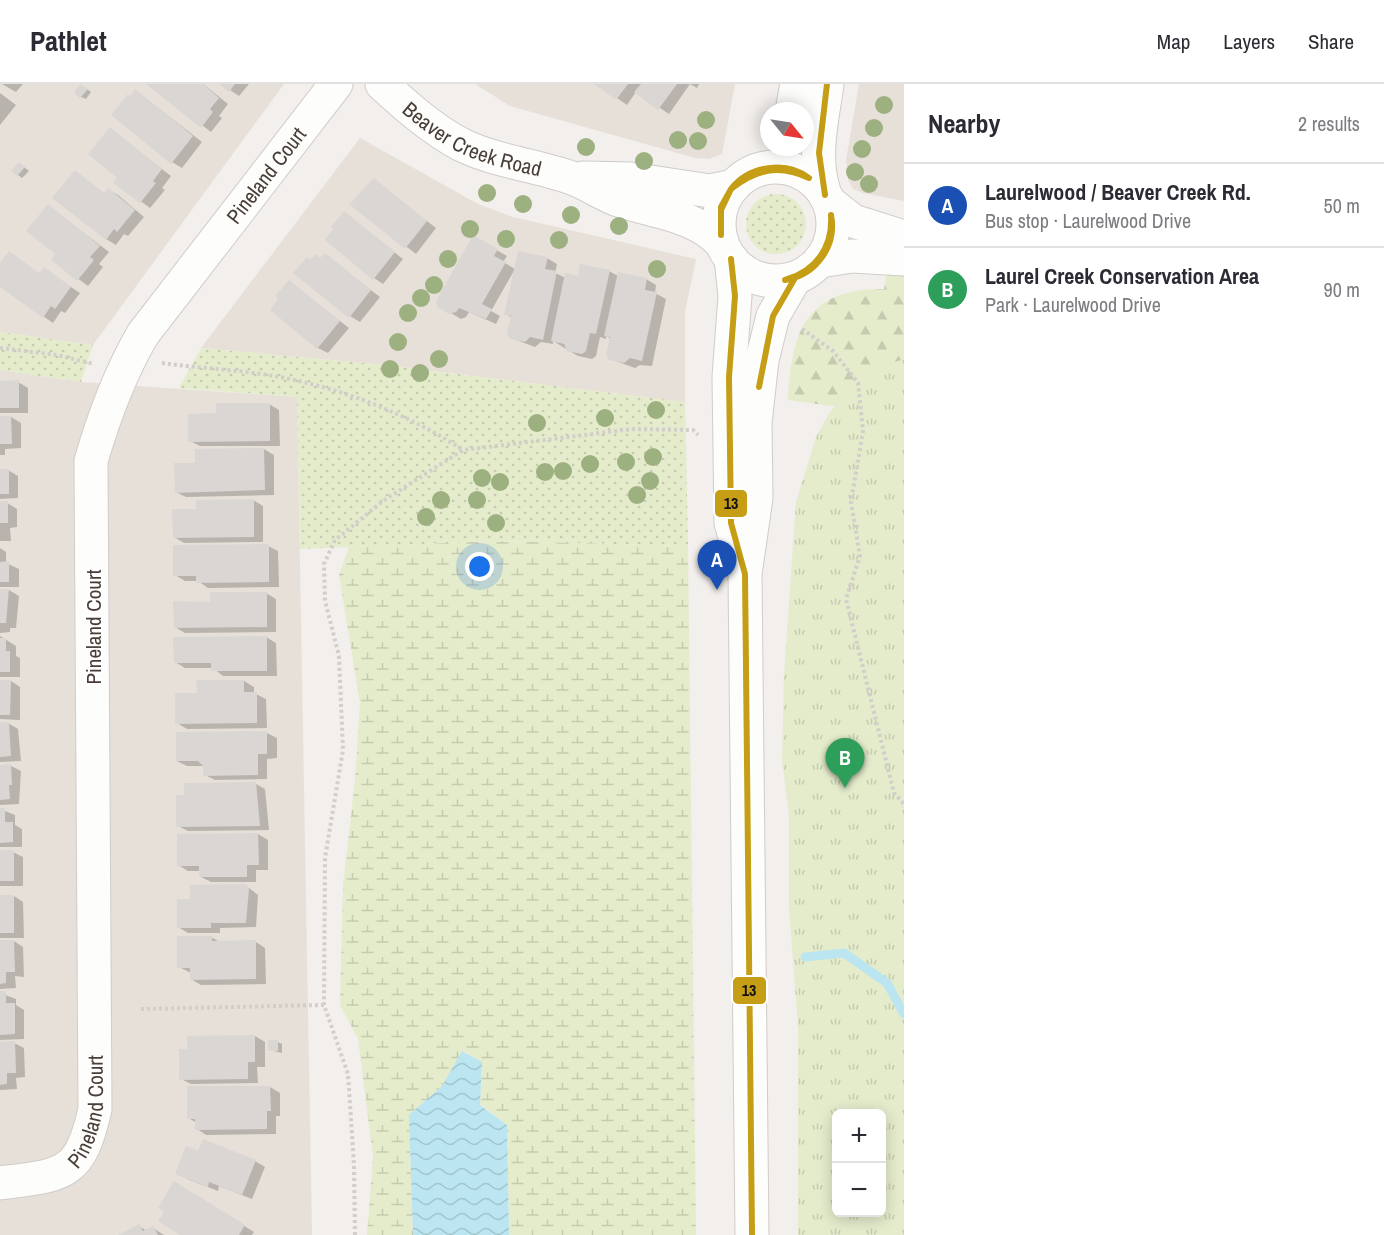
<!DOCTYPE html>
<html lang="en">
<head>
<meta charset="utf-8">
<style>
  body { margin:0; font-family:"Archivo Narrow",sans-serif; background:#f7f7f7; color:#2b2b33 }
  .controls { position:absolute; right:18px; bottom:18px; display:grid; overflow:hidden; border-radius:9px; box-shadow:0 3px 15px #0003 }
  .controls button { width:54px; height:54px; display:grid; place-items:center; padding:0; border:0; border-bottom:2px solid #e1e1e2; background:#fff; color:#2b2b33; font:30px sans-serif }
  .compass { position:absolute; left:760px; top:18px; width:54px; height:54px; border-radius:50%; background:#fff; box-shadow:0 3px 15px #0003; rotate:120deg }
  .you { position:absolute; left:480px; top:483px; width:21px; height:21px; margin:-15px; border:4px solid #fff; border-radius:50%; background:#1a73e8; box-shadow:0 0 0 9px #1a73e833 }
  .badge { display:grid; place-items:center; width:39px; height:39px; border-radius:50%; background:#1a73e8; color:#fff; font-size:20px; font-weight:700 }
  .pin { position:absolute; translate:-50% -50px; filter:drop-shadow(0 2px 3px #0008) }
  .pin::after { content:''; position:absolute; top:32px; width:21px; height:18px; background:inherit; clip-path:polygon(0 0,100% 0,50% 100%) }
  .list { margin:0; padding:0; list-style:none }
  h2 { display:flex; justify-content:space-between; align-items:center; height:78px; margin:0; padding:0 24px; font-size:26px }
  h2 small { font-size:20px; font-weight:400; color:#7c7c81 }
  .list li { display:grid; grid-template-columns:39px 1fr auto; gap:18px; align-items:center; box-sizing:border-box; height:84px; padding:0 24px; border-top:2px solid #e1e1e2 }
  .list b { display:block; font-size:22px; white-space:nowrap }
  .list p { margin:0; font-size:20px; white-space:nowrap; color:#7c7c81 }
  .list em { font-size:20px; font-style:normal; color:#7c7c81 }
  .map { position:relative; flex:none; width:904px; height:1151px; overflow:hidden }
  header { display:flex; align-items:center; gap:36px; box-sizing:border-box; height:84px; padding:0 30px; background:#fff; border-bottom:2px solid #e1e1e2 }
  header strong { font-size:28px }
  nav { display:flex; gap:33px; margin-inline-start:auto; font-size:21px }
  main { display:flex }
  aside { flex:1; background:#fff }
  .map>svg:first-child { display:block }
  .residential { fill:#e6e0d9 }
  .grass { fill:url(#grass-dots) }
  .forest { fill:url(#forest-firs) }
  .wetland { fill:url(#wetland-marsh) }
  .park { fill:url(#park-tufts); fill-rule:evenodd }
  .water { fill:url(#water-waves) }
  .shadow { fill:#0003 }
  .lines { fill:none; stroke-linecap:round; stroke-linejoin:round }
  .stream { stroke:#bbe5f0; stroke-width:9 }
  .building { fill:#dad6d3 }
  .minor-casing { stroke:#d0ccc9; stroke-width:35 }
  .tertiary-casing { stroke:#d0ccc9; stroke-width:35 }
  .path { stroke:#d2ceca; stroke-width:4; stroke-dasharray:3 3; stroke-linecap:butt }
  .minor { stroke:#fdfdfc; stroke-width:33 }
  .tertiary { stroke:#fdfdfc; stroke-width:33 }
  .bus-1-casing { stroke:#fff; stroke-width:10 }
  .bus-1 { stroke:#c69e15; stroke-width:6 }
  .tree { fill:#9db080 }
  .labels { text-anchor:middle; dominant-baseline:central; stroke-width:5; stroke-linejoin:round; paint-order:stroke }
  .street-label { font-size:21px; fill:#483e37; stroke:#fff }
  .line-badge { stroke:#fff; stroke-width:2 }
  .pale-badge-label { font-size:16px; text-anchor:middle; font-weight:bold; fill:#111 }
</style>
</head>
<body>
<header>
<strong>Pathlet</strong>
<nav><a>Map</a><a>Layers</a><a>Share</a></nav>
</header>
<main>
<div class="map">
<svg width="904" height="1151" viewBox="0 0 904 1151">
  <defs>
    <pattern id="grass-dots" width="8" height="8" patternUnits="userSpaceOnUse" patternTransform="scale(1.5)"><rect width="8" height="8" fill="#e5eccc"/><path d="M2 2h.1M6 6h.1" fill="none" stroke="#c6cbb0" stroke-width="1.8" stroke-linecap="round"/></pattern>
    <pattern id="forest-firs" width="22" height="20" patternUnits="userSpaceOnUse" patternTransform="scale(1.5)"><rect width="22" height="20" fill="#e5eccc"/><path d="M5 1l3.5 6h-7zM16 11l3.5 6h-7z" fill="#c6cbb0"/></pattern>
    <pattern id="wetland-marsh" width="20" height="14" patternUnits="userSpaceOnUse" patternTransform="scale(1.5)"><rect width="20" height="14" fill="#e5eccc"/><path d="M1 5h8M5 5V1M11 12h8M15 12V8" fill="none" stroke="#c6cbb0"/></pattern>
    <pattern id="park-tufts" width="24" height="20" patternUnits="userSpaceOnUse" patternTransform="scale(1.5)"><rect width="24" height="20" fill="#e5eccc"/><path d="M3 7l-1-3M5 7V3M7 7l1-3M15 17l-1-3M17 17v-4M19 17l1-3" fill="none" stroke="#c6cbb0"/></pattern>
    <pattern id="water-waves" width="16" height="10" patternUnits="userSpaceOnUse" patternTransform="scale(1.5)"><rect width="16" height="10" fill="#bbe5f0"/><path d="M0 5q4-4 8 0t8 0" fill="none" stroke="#a2c6ce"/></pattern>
  </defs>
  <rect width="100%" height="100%" fill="#f2efec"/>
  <!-- residential -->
  <path class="residential" d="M0,0H284L93,261L0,248Z
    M475,0H735L722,70L709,75L695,74L510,22Z
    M859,0H904V117L863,109L853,105L848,96L846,76Z
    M360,54L478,120L513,133L696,175L685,228V318L374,280L201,264Z
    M0,286L81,298L297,313L312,1151H0Z"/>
  <!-- grass -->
  <path class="grass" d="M746 140a30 30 0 1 1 60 0a30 30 0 1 1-60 0Z
    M0,248L93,261L81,298L0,286Z
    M201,264L374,280L685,318L688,462L495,457L300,465L297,313L179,304Z"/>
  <!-- forest -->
  <path class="forest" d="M887,187L904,188V320L831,322L788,316C792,245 806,205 884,205Z"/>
  <!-- wetland -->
  <path class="wetland" d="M495,457L688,462L696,1151H509L507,1041L480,1020L482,978L463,967L442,1002L409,1031L413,1151H367L373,1073L358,955L340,921L343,802L355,696L360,619L339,491L349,463Z"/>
  <!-- park -->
  <path class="park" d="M904,275V1151H798V943L789,824V731L782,677L784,591L796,418L816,353L830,328L866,288ZM836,1030H882V1128H836Z"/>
  <!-- water -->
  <path class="water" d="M462,967L482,978L480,1021L507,1041L509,1151H413L409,1031L442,1002Z"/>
  <!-- shadow -->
  <path class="shadow" d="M2,0H23L16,8Z
    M149,0H203L228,20L219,32L222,34L211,48Z
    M221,0H249L239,12Z
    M597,0H699L697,4L690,0L669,30L636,8L627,21Z
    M81,1L91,8L86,15L81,13Z
    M136,7L202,58L182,84L172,78L131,13Z
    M0,9L16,21L0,41Z
    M110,45L171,92L162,104L165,106L150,124L115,98L119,94Z
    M19,79L29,87L22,94L13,87Z
    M75,88L105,110L108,106L118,111L144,133L128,152L124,150L116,161L106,155Z
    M374,96L436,144L416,170L351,120Z
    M48,122L109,168L99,180L103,183L88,202L53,176L57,170Z
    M344,129L403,175L383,200L374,194L336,145Z
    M473,153L507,172L503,178L515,185L491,227L500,232L496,240L469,228L466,233L461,235L439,222Z
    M325,171L380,213L360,238L350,232L311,177L321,175Z
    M547,174L557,180L555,189L566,194L609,187L618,192L646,195L656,201L655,209L666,215L652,282L640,281L635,284L610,275L611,255L606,252V255L600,253L596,272L592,275L578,272L553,257V260L541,258L535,263L511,254L512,234L506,230Z
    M0,181L40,190L44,185L80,209L65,229L61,227L53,239L0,202Z
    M289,198L349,244L328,269L318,264Z
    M0,298H18L28,304V329H0Z
    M269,320L279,326L280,362H200L190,357L218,331Z
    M11,333L21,339V364L5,365V371H0V334Z
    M264,365L274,371V411L186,413L176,408L196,380Z
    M8,386L18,392V414L0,415V387Z
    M253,416L263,422V458L184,459L174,453L198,426Z
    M0,419H7L17,425V443L10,444L11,457H0Z
    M268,462L278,467L279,503L208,504L198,497H185L175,491Z
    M0,464L6,468V479L19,485V503H0Z
    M0,506H9L19,512L16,544H10V548L0,549Z
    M266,509L276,515V548L185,549L175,543L212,519Z
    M0,552L16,562V572L20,574V593H0Z
    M266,553L276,559L277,592H223L213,584H185L175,578Z
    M0,597H11L20,603V636L0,635Z
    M244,597L254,603V609L266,615L267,644L187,645L177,639L198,610Z
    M0,639H8L18,645L21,677L0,678Z
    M267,649L277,654V674L267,675V695L215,696L205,691L204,682H187L177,677Z
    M0,682H11L21,687L19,720L0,721Z
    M256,700L265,705L269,746L188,747L178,742Z
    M0,725L15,731V741L22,745V763H0Z
    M258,750L268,756V786H256V798H211L201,793V787H188L178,781Z
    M0,768H13L23,773V802H0Z
    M245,801L258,811L256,843L220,844V849H188L178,843L192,816Z
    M0,812H14L23,818L24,854H0Z
    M211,853L220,858H256L265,864L266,900L201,901L191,895V889L179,883Z
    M14,857L23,863L24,893L15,892L16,904L0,905V858Z
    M0,909L16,915V921L24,926V955L0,956Z
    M255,952L265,958V983H257L258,999L191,1000L181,995L189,967V953Z
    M278,958L282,960V969L269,966Z
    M0,959H14L24,964L25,993L16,994L17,1005L0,1006Z
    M270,1003L280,1009V1032H276V1050L206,1051L197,1045V1039L188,1034Z
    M199,1069L255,1077L265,1083L252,1115L219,1102L218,1107L187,1095Z
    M175,1099L254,1148L252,1151H183L166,1127Z
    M139,1142L147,1147L153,1144L164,1151H121Z"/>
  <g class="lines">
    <!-- stream -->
    <path class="stream" d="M805,873L844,869L887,899L904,930"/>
  </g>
  <!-- building -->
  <path class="building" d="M80,0L88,5L80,14L74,9Z
    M146,0H203L219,14L210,25L213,28L201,44Z
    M219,0H235L229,8Z
    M594,0H628L616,16Z
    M641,0H677L658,26L634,8Z
    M135,5L193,52L171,80L111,31L128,10L130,12Z
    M110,43L162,85L153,97L156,99L140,119L113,99L117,94L88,70Z
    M19,78L25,83L17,92L11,87Z
    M75,86L104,109L108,104L135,126L117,148L114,145L106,156L52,114Z
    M374,94L427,137L405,165L349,120Z
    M48,120L100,162L90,173L94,176L77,197L51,176L55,170L26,147Z
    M344,127L395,168L373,196L325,156L333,145L331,143Z
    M473,151L498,165L494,172L506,178L482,220L492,225L486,235L459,224L456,228L449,230L437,223L436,217Z
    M9,167L39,189L44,183L71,203L55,225L51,222L43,234L0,203V179Z
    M518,167L548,173L545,185L557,187L543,256L530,253L525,258L510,255L507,250L511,232L504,231Z
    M325,169L371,206L349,234L293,189L307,173L310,176L315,170L320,174Z
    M580,180L610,186L596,250L590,249L586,267L582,270L567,267L564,260L551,257L565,189L578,192Z
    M618,188L647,194L645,206L657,208L642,277L630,274L624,279L609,276L606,271L610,253L604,252Z
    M289,196L340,237L317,265L270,226L278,215L275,212Z
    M19,296V324H0V297Z
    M216,319H270V357L188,358V330L216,329Z
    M0,332H11L12,360H0Z
    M264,364L265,406L175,409L174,379H195V365Z
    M0,385H9V410H0Z
    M254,415V453L173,454L172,425H196V416Z
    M0,417H8V439H0Z
    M269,460V498L196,499V492H173V461Z
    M9,477V498H0V478Z
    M0,505H9L6,539H0Z
    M210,508H267V543L174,544L173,517L210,518Z
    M267,552V587H211V579H174L173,553Z
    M0,554H6V567H10V588H0Z
    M0,596H11L10,631H0Z
    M196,596H244V608H257V639L175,640V609H197Z
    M0,638H9L11,672L0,673Z
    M267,647V670H258V691L203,692V682L198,677H176V648Z
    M11,680L12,701H9L10,715L0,716V681Z
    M256,698L260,742L176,743V711H184V699Z
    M0,724H5V738H13V758L0,759Z
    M258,749L259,781H247V793H199V782H177V750Z
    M0,766H14V797H0Z
    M246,800L249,805L246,839H211V844H177V815H190V801Z
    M0,811H14V849H0Z
    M177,852H212V857L256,856V895L190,896V884H177Z
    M0,856H14L15,888H6V899L0,900Z
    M0,907H6V919H15V950L0,951Z
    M255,951V978H248V995L179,996V965H187V952Z
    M268,956H278V967H268Z
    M15,957L16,989H7V1000L0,1001V958Z
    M187,1002H270L271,1027H267V1045L195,1046V1035H187Z
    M203,1055L256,1076L242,1111L209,1098L208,1103L175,1090L186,1062L198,1067Z
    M174,1097L245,1141L239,1151H180L158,1137L164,1128L158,1124Z
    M139,1140L143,1147L153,1142L158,1151H118Z"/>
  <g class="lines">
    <!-- minor casing -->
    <g class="minor-casing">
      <g id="minor">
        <path id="s1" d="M0,1099C63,1091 80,1093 95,1025L91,377C104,332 119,291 143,250L336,0"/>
      </g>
    </g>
    <!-- tertiary casing -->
    <g class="tertiary-casing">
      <g id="tertiary">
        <path id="s2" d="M382,0C406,22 433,46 462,61C497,78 536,81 572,94C588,100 602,110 618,116C653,128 697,131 722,160"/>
        <path d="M792,27L797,0"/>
        <circle cx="776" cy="140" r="57"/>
        <path d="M583,94L631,95L710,107L734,102"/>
        <path d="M825,111C812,73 822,38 827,0"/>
        <path d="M829,118L853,137L904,153"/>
        <path d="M731,175L735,212L729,293L731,439L741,474"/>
        <path d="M820,177L852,172L904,175"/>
        <path d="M752,1151L745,490L756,414L755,339L762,276L773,232L795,194"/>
      </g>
    </g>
    <!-- path -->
    <path class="path" d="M802,245L833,267L858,299L863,347L851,418L860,472L846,515L894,709L904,720
      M0,264L57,271L94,280
      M162,279C204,285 248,286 290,295C351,308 411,332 463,366
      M141,925L324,921
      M355,1151L354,1081L348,990L324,921L325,774L343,666L339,572L325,517L324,480L335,456L383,417L463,366L633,345L693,346L698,351"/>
    <!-- minor -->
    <use href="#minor" class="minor"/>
    <!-- tertiary -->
    <use href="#tertiary" class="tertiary"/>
    <!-- bus-1 casing -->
    <g class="bus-1-casing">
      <path id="bus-1" d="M731,105C749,82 786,76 809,94
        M731,105C756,85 779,80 809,94
        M825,111L819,69L827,0
        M721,151V123L731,105
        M721,151V126L731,105
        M731,175L735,212L729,293L731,439L745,490L752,1151
        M785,196C816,187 833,163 831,131
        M785,196C817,191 837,161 831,131
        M759,303L773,232L795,194"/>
    </g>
    <!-- bus-1 -->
    <use href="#bus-1" class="bus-1"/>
  </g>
  <!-- trees -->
  <g class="tree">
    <circle cx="884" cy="21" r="9"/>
    <circle cx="706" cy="36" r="9"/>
    <circle cx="874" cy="44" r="9"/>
    <circle cx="678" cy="56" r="9"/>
    <circle cx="698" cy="57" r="9"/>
    <circle cx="586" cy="63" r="9"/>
    <circle cx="862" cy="65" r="9"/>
    <circle cx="644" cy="77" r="9"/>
    <circle cx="855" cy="88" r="9"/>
    <circle cx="869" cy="100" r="9"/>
    <circle cx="487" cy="109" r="9"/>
    <circle cx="523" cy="120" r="9"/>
    <circle cx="571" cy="131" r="9"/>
    <circle cx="619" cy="142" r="9"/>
    <circle cx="470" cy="145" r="9"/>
    <circle cx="506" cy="155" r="9"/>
    <circle cx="559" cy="156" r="9"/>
    <circle cx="448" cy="175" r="9"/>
    <circle cx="657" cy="185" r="9"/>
    <circle cx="434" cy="201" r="9"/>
    <circle cx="421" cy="214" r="9"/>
    <circle cx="408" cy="229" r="9"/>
    <circle cx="398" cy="258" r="9"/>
    <circle cx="439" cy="275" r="9"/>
    <circle cx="390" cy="285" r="9"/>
    <circle cx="420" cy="289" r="9"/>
    <circle cx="656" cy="326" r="9"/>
    <circle cx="605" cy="334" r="9"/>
    <circle cx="537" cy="339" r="9"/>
    <circle cx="653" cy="373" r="9"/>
    <circle cx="626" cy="378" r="9"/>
    <circle cx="590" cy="380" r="9"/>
    <circle cx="563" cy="387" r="9"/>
    <circle cx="545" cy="388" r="9"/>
    <circle cx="482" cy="394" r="9"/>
    <circle cx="650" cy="397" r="9"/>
    <circle cx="500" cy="398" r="9"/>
    <circle cx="637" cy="411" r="9"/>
    <circle cx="441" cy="416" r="9"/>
    <circle cx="477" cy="416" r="9"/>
    <circle cx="426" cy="433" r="9"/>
    <circle cx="496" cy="439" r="9"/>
  </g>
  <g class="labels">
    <!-- street labels -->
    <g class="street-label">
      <text stroke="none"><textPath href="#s2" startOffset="108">Beaver Creek Road</textPath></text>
      <text stroke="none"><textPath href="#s1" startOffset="1122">Pineland Court</textPath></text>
      <text transform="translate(93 543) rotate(-90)">Pineland Court</text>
      <text stroke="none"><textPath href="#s1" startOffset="132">Pineland Court</textPath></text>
    </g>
  </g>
  <g class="line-badge">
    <rect x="714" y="405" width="34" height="29" rx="6" fill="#c69e15"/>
    <rect x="732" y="892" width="35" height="29" rx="6" fill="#c69e15"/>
  </g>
  <g class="pale-badge-label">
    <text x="731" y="425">13</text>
    <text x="749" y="912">13</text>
  </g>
</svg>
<div class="controls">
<button>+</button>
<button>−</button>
</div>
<svg class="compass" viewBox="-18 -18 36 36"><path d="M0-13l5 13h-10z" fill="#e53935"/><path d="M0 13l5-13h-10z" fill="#7c7c81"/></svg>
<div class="you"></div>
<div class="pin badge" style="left:717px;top:506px;background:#1a4fb4">A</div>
<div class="pin badge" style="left:845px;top:704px;background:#2e9e5b">B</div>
</div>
<aside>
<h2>Nearby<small>2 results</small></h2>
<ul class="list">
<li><span class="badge" style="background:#1a4fb4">A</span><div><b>Laurelwood / Beaver Creek Rd.</b><p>Bus stop · Laurelwood Drive</p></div><em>50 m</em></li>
<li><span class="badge" style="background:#2e9e5b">B</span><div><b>Laurel Creek Conservation Area</b><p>Park · Laurelwood Drive</p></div><em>90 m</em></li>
</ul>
</aside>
</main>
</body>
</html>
